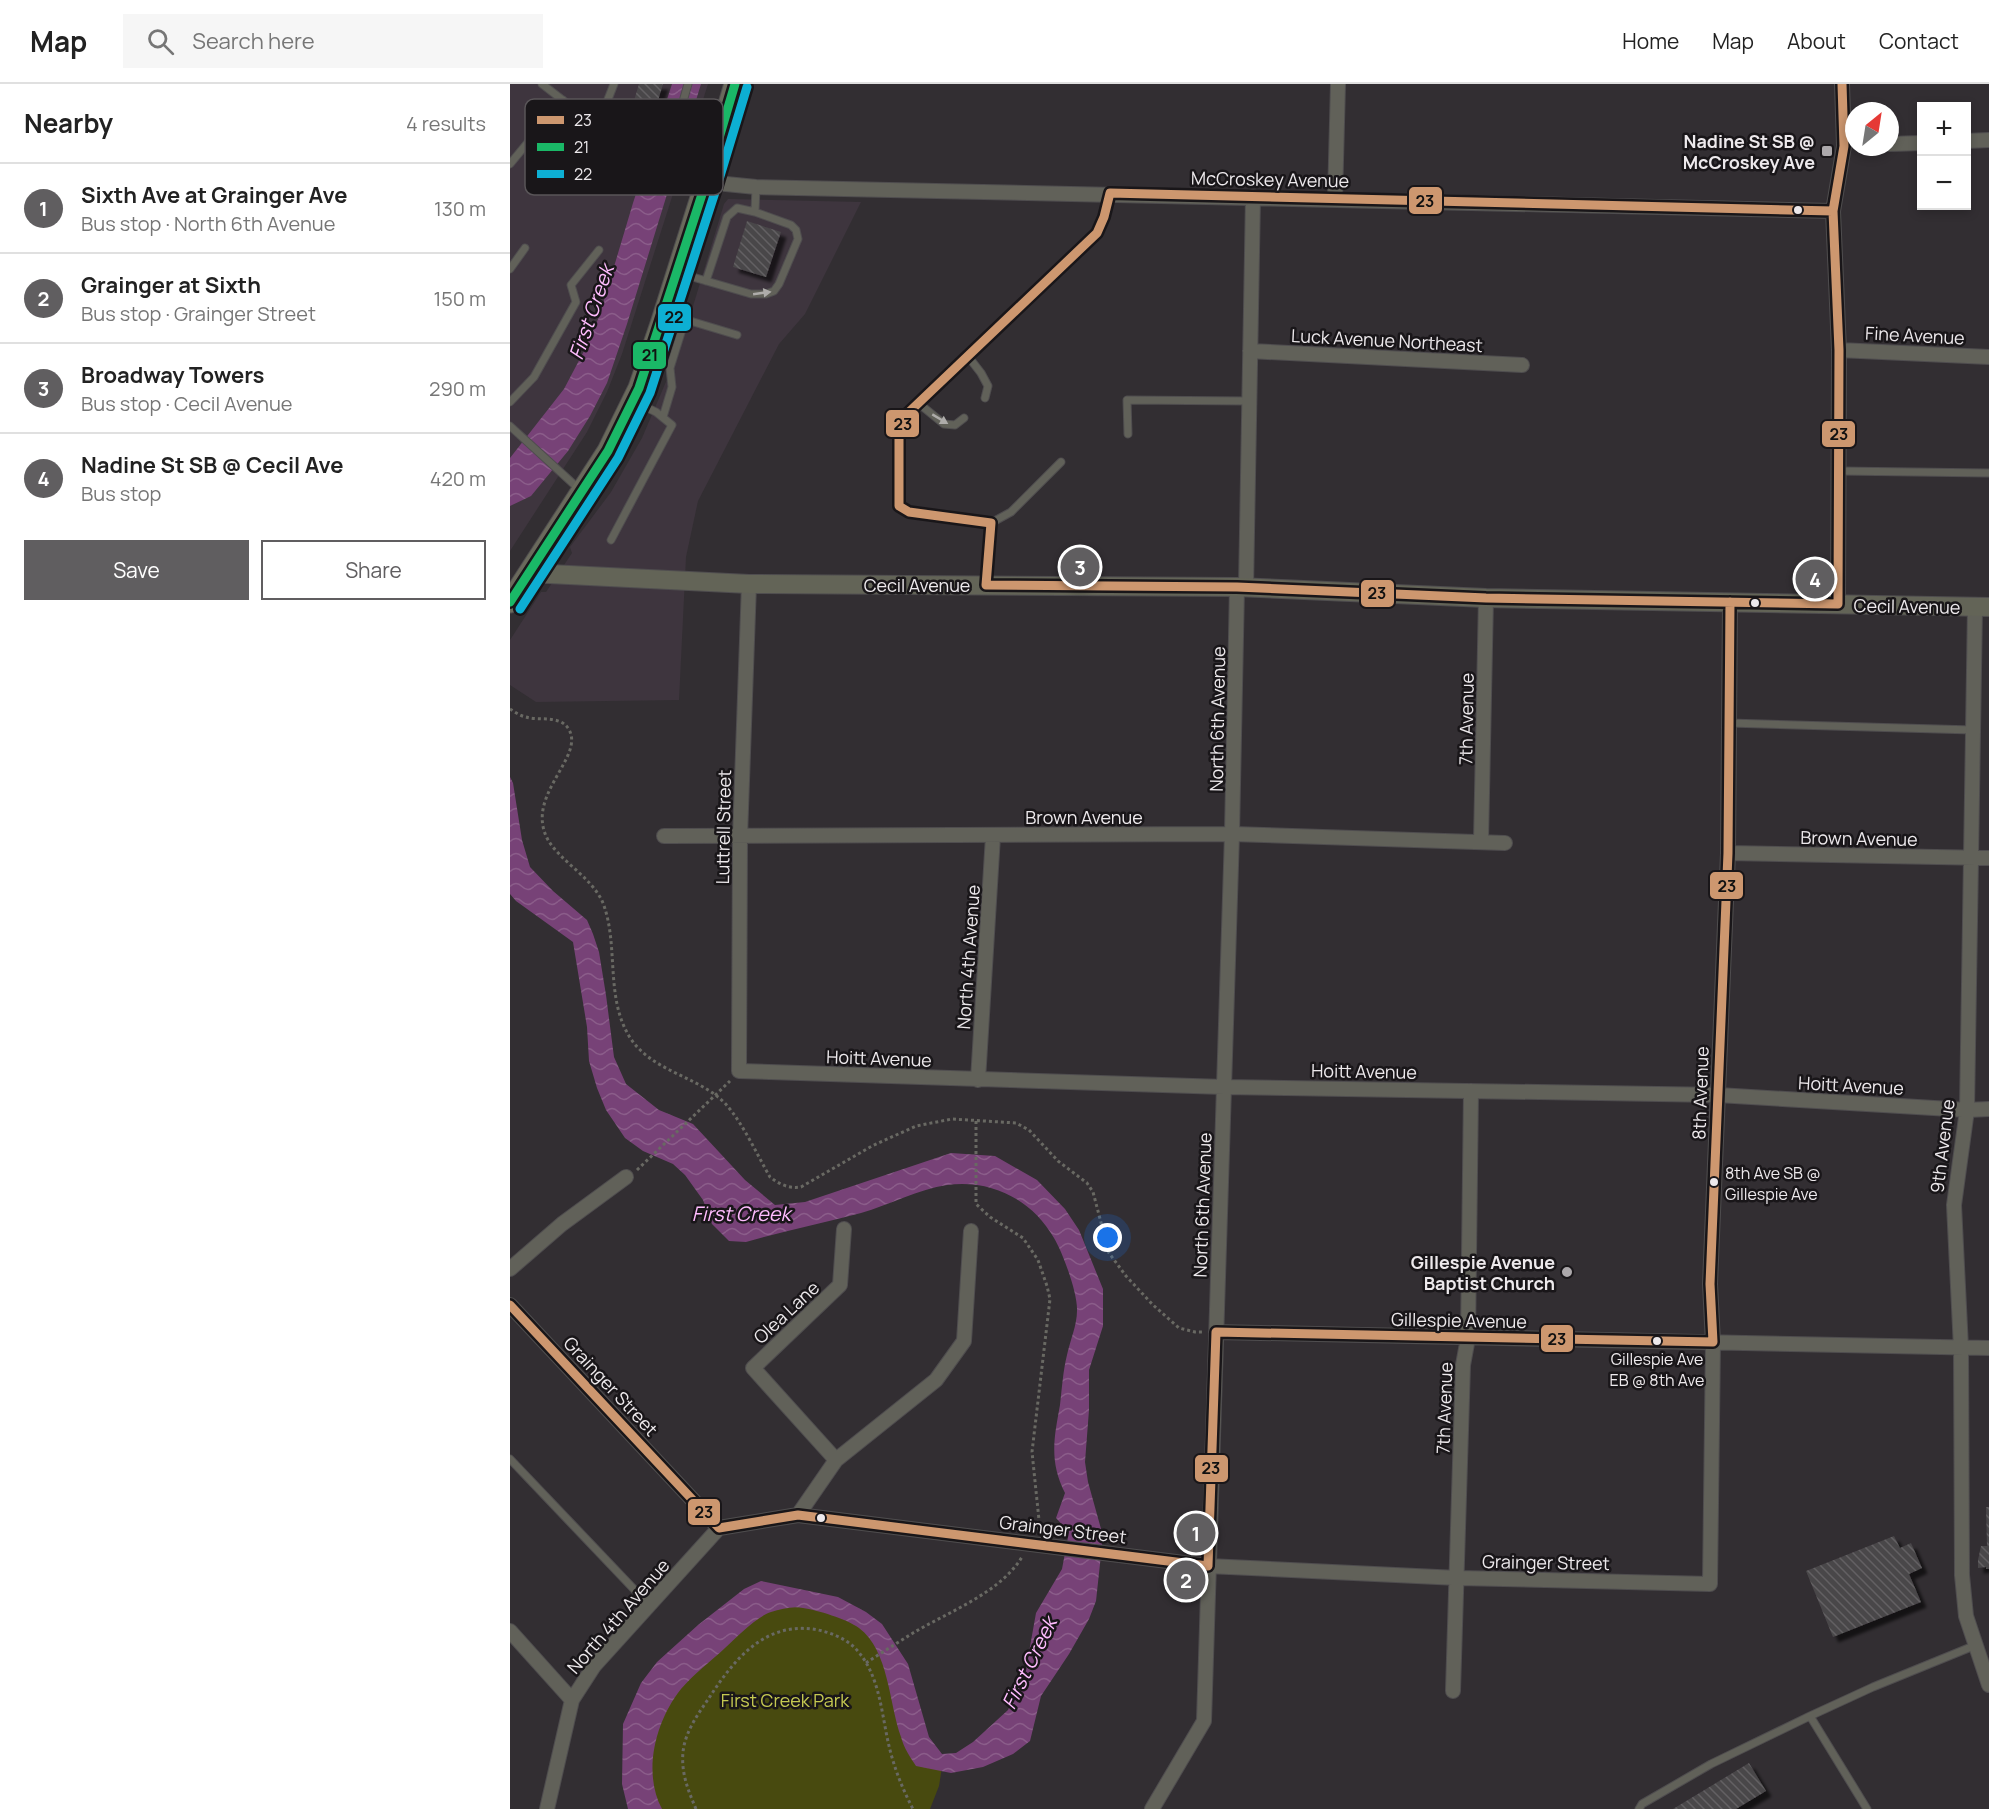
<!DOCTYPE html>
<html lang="en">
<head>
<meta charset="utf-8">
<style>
  body { margin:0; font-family:Manrope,sans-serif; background:#f6f6f6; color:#222 }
  .controls { position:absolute; right:18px; top:18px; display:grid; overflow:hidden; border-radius:0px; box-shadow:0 3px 9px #0003 }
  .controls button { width:54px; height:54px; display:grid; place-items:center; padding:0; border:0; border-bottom:2px solid #e0e0e0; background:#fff; color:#222; font:30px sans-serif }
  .compass { position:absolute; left:1335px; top:18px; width:54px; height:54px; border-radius:50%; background:#fff; box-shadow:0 3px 9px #0003; rotate:30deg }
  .you { position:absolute; left:598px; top:1154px; width:21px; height:21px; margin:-15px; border:4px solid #fff; border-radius:50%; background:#1a73e8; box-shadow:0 0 0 9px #1a73e833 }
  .badge { display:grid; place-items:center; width:39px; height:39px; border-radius:50%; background:#605e60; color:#fff; font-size:20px; font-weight:700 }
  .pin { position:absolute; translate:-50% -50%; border:3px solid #fff; box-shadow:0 2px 6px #0006 }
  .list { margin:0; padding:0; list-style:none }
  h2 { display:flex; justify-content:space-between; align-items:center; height:78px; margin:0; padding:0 24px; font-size:26px }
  h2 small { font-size:20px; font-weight:400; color:#767676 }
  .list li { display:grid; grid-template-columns:39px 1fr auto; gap:18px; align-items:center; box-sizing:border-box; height:90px; padding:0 24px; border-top:2px solid #e0e0e0 }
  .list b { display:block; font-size:22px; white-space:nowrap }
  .list p { margin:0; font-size:20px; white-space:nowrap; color:#767676 }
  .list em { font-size:20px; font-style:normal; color:#767676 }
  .actions { display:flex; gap:12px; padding:18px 24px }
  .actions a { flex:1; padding:14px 0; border:2px solid #605e60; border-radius:0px; text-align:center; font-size:21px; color:#605e60 }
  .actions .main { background:#605e60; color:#fff }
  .icon { flex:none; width:33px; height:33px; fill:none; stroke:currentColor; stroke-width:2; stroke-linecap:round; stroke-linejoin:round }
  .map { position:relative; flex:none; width:1479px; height:1725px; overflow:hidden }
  header { display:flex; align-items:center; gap:36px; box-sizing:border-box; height:84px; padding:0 30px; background:#fff; border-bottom:2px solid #e0e0e0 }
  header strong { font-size:28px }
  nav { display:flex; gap:33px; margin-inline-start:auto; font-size:21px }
  .search { width:420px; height:54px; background:#f6f6f6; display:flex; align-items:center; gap:15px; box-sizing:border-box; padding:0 21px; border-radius:0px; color:#767676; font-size:22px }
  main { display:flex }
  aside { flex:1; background:#fff }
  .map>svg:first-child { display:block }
  .built { fill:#3e353e }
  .park { fill:#484a0f }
  .water { fill:url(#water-waves) }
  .building { fill:url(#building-back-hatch); filter:url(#shadow) }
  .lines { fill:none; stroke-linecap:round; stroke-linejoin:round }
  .lane-casing { stroke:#4f4d4f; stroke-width:9 }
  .street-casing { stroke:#4f4d4f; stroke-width:16 }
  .secondary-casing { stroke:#4f4d4f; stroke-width:20 }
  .primary-casing { stroke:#4f4d4f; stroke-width:23 }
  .path { stroke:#696963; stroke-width:3; stroke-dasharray:3 3; stroke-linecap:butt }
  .lane { stroke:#616159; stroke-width:7 }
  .street { stroke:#616159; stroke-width:14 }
  .secondary { stroke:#636457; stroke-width:18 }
  .primary { stroke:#6a6a5c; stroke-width:21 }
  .bus-1-casing { stroke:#191619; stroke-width:14 }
  .bus-2-casing { stroke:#191619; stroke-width:14 }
  .bus-3-casing { stroke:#191619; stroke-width:14 }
  .bus-1 { stroke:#cd976f; stroke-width:9 }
  .bus-2 { stroke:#1ab867; stroke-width:9 }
  .bus-3 { stroke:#0dafd3; stroke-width:9 }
  .oneway { fill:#aeacaa }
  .poi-dot { fill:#aca8ab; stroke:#191619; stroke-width:2 }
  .bus-dot { fill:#ede9ec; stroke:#191619; stroke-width:2 }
  .labels { text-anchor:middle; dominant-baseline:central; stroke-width:5; stroke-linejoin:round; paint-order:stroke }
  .bus-label { font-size:16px; fill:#ede9ec; stroke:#191619; text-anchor:start }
  .poi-label { font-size:18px; font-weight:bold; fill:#ede9ec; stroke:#191619; text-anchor:end }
  .street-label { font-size:18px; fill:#ede9ec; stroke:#191619 }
  .park-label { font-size:18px; fill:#c5c951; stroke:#191619 }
  .water-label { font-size:20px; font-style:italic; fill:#ffbcfe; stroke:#191619 }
  .key { fill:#191619; stroke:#595558; stroke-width:1.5 }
  .key-label { font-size:16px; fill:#ede9ec }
  .line-badge { stroke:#191619; stroke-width:2 }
  .pale-badge-label { font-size:16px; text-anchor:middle; font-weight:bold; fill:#111 }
</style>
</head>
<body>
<header>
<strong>Map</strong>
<div class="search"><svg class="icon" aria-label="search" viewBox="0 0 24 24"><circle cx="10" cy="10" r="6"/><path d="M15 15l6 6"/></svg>Search here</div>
<nav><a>Home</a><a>Map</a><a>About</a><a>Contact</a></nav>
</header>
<main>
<aside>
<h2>Nearby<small>4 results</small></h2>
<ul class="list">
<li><span class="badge">1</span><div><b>Sixth Ave at Grainger Ave</b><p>Bus stop · North 6th Avenue</p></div><em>130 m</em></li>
<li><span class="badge">2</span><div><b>Grainger at Sixth</b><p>Bus stop · Grainger Street</p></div><em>150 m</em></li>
<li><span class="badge">3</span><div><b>Broadway Towers</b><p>Bus stop · Cecil Avenue</p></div><em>290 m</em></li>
<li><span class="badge">4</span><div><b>Nadine St SB @ Cecil Ave</b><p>Bus stop</p></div><em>420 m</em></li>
</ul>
<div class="actions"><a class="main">Save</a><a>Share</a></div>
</aside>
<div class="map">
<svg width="1479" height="1725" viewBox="0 0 1479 1725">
  <defs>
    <pattern id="water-waves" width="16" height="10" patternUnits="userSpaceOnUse" patternTransform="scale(1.5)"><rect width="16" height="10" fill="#774277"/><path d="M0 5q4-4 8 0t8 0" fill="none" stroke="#8b5d8a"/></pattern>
    <pattern id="building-back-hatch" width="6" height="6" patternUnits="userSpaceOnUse" patternTransform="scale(1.5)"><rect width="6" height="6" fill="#494649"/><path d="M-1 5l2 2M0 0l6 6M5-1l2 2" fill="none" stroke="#646163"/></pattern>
    <filter id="shadow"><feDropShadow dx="5.5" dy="5.5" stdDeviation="1.5" flood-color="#0009"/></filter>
  </defs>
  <rect width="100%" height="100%" fill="#322e32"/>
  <!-- built -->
  <path class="built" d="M0,0H198L112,270L97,308L77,348L0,467Z
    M218,115L351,118L295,230L269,260L188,417L176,473L169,616L26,618L0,601V556L31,508H36L62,469L60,463L101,408L132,354L170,265L214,120Z"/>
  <!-- park -->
  <path class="park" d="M235,1512L342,1524L407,1629L432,1683L429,1702L420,1725H120L114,1680Z"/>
  <!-- water -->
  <path class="water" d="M162,0H191L117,240L97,299L80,332L58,367L21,412L0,422V374L54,305L74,267L89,233L123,119Z
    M0,693L3,699L12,756L20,783L43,807L77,836L83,850L89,868L96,911L104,973L116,1000L149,1026L183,1040L235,1096L265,1121L295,1118L441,1069L485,1072L527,1096L555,1125L569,1146L593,1205V1242L579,1286V1326L575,1378L578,1398L593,1452L586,1517L579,1535L559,1570L531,1612L520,1657L503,1670L473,1683L441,1689L406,1682C400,1673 394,1664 391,1653C379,1620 379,1566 349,1544C337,1535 307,1526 293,1524C283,1522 271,1525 261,1528C246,1533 227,1553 215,1564C201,1577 184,1590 171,1605C146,1636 132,1688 152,1725H118L112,1700L113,1640L131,1599L147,1578L188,1541L234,1505L251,1497L328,1513L356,1528L372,1540L398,1580L419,1653L432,1670L446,1669L463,1658L498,1626L516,1585L526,1529L552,1485L559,1448L546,1434L555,1409C539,1377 544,1354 550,1321C552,1304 553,1287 557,1271C560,1257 567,1241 567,1227C568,1210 553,1169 544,1154C522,1116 482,1095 437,1101C409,1105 379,1121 351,1129C313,1139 274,1147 236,1158L219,1157L202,1140L193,1116L175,1091L163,1080L133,1067L115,1054L96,1026L87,1004L79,977L77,943L63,858L6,817L0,810Z"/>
  <!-- building -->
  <path class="building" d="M129,0H153L145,26L123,20Z
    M237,137L271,148L256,193L223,183Z
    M1476,1423H1479V1485H1476V1483L1468,1484V1476L1471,1462H1477Z
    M1384,1452L1390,1464L1401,1459L1412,1484L1399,1490L1411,1518L1323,1553L1296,1487Z
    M1239,1679L1256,1707L1226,1725H1163Z"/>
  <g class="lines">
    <!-- lane casing -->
    <g class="lane-casing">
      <path id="lane" d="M32,0L99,52L194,97
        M87,43L104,0
        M113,59L134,48L162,56L178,0
        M0,80L53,16
        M245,128L246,103
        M0,185L15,164
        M169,189L241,210H256L264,207L269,200L288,155L286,146L281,141L245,128L227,124L217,133L196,197
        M157,230L227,251
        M457,271L471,289L478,302L475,314
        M0,318L24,293L66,218L61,201L89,166
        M407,318L434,340L445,341L454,334
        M153,333L162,303L160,284L175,236
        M0,342L69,405
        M618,350L617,316L739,317
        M1329,387L1479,389
        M481,439L501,428L551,378
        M101,456L162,341L146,328L125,318
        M476,501L481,439L399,428L389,422V348L397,330L410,316L587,149L594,133L600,109
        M1219,639L1463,646
        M0,1375L139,1521
        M1300,1632L1357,1725
        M1129,1725L1132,1720L1201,1680L1300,1632L1363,1603L1466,1561"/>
    </g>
    <!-- street casing -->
    <g class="street-casing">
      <path id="street" d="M1456,57L1479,56
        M1380,60L1412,59
        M196,98L246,103L1323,127
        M825,115L828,0
        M1329,266L1479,273
        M740,267L1012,281
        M239,500L230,753L229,987L714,1003L1208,1011L1457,1026L1479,1025
        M736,504L743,113
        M1328,520L1329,266L1323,127L1334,62L1332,0
        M1465,523L1457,1026L1444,1121L1451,1264L1452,1491L1456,1532L1479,1601
        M154,752L722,750L995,759
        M971,758L976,514
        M1218,769L1479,774
        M468,996L483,752
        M0,1185L52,1140L116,1093
        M0,1221L209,1444
        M706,1248L1479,1264
        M326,1376L243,1284L330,1201L334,1145
        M288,1431L326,1376L426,1296L454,1257L461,1147
        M209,1444L288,1431L698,1482L948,1494L1200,1500L1203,1258L1200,1200L1218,769L1220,518
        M0,1547L62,1616
        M943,1607L953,1281L958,1254L961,1007
        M37,1725L62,1616L84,1582L209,1444
        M642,1725L694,1637L722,750L727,503"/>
    </g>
    <!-- secondary casing -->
    <g class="secondary-casing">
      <path id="secondary" d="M19,489L239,500L727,503L976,514L1479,523"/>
    </g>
    <!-- primary casing -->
    <g class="primary-casing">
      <path id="primary" d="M0,518L98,367L129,304L151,240L196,98L225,0"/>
    </g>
    <!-- path -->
    <path class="path" d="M0,625C5,628 10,632 16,633C29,637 49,631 58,644C77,672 15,710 37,754C48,776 82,793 93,819C109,861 95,912 119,952C139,985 181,991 208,1013C228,1028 247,1071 260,1093C269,1100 279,1105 291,1103L362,1062L406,1042L442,1035L506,1039L519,1046L548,1077L577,1099L583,1108L599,1169L616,1192L643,1221L669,1244L685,1248H694
      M466,1037V1120L480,1133L513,1154L528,1176L537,1202L540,1215L522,1368L529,1436L527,1447
      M127,1086L220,997
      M356,1579C371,1569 387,1559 403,1549C438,1528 490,1509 512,1473
      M186,1725C178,1706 171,1689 173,1668C175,1648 188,1630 199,1614C223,1577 253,1539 302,1545C317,1547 333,1553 344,1563C371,1590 371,1631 380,1666C385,1686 393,1706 403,1725"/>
    <!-- lane -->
    <use href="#lane" class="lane"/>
    <!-- street -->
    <use href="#street" class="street"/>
    <!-- secondary -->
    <use href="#secondary" class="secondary"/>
    <!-- primary -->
    <use href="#primary" class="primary"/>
    <!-- bus-1 casing -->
    <g class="bus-1-casing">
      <path id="bus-1" d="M600,109L1323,127L1329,266L1328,520L976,514L727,503L476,501L481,439L399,428L389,422V348L397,330L587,149L594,133Z
        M1323,127L1334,62L1332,0
        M0,1221L209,1444L288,1431L698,1482L706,1248L1203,1258L1200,1200L1218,769L1220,518"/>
    </g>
    <!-- bus-2 casing -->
    <g class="bus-2-casing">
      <path id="bus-2" d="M0,518L98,367L129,304L196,98L225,0"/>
    </g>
    <!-- bus-3 casing -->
    <g class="bus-3-casing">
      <path id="bus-3" d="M10,525L108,374L140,309L207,102L237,3"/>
    </g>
    <!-- bus-1 -->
    <use href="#bus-1" class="bus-1"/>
    <!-- bus-2 -->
    <use href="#bus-2" class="bus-2"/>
    <!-- bus-3 -->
    <use href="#bus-3" class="bus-3"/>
  </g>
  <!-- one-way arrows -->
  <defs><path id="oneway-solid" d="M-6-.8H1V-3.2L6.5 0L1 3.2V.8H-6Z" transform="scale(1.5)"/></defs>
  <g class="oneway">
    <use href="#oneway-solid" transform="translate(252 209) rotate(-8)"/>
    <use href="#oneway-solid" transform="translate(430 335) rotate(31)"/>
  </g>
  <!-- markers -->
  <g class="poi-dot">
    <rect x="1311" y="61" width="12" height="12" rx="3"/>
    <circle cx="1057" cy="1188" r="6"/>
  </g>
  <g class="bus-dot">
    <circle cx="1288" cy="126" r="5"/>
    <circle cx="1245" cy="519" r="5"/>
    <circle cx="1204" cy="1098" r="5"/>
    <circle cx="1147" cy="1257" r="5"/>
    <circle cx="311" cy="1434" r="5"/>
  </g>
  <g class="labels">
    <!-- bus labels -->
    <g class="bus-label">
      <text x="1215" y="1089">8th Ave SB @<tspan x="1215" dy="21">Gillespie Ave</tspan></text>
      <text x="1147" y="1275" text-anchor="middle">Gillespie Ave<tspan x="1147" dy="21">EB @ 8th Ave</tspan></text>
    </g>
    <!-- poi labels -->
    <g class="poi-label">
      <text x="1305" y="57">Nadine St SB @<tspan x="1305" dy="21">McCroskey Ave</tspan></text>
      <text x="1045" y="1178">Gillespie Avenue<tspan x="1045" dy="21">Baptist Church</tspan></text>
    </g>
    <!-- street labels -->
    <g class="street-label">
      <text transform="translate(760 95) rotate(1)">McCroskey Avenue</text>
      <text transform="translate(1405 251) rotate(3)">Fine Avenue</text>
      <text transform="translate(877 256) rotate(3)">Luck Avenue Northeast</text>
      <text x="407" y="501">Cecil Avenue</text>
      <text transform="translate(1397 522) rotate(1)">Cecil Avenue</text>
      <text transform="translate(707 635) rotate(-89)">North 6th Avenue</text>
      <text transform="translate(956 635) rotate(-89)">7th Avenue</text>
      <text x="574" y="733">Brown Avenue</text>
      <text transform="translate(213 743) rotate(-89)">Luttrell Street</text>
      <text transform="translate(1349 754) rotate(1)">Brown Avenue</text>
      <text transform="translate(458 873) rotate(-86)">North 4th Avenue</text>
      <text transform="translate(369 974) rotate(2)">Hoitt Avenue</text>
      <text transform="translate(854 987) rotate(1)">Hoitt Avenue</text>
      <text transform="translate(1341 1001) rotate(3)">Hoitt Avenue</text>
      <text transform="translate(1190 1009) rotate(-88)">8th Avenue</text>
      <text transform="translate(1432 1062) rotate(-83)">9th Avenue</text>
      <text transform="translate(692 1121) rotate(-88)">North 6th Avenue</text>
      <text transform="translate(276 1228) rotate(-43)">Olea Lane</text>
      <text transform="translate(949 1236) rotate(1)">Gillespie Avenue</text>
      <text transform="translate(101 1302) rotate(47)">Grainger Street</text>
      <text transform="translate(934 1324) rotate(-88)">7th Avenue</text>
      <text transform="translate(553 1445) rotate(7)">Grainger Street</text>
      <text transform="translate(1036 1478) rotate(1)">Grainger Street</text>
      <text transform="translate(108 1532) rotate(-49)">North 4th Avenue</text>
    </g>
    <!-- park labels -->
    <g class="park-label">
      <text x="275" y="1616">First Creek Park</text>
    </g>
    <!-- water labels -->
    <g class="water-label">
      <text transform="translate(81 228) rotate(-71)">First Creek</text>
      <text x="231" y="1129">First Creek</text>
      <text transform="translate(519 1579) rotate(-64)">First Creek</text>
    </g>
  </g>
  <!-- legend -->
  <rect x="15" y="15" width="198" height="96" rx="9" class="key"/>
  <rect x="27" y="32" width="27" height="8" fill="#cd976f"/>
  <rect x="27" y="59" width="27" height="8" fill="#1ab867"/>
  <rect x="27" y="86" width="27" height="8" fill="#0dafd3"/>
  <g class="key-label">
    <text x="64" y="42">23</text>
    <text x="64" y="69">21</text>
    <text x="64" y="96">22</text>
  </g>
  <g class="line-badge">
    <rect x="898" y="102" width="35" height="29" rx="6" fill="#cd976f"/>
    <rect x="147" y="219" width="35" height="29" rx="6" fill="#0dafd3"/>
    <rect x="122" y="257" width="35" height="29" rx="6" fill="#1ab867"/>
    <rect x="375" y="325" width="35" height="29" rx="6" fill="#cd976f"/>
    <rect x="1311" y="336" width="35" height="28" rx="6" fill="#cd976f"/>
    <rect x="850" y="495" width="35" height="29" rx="6" fill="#cd976f"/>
    <rect x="1199" y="787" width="35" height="29" rx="6" fill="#cd976f"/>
    <rect x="1030" y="1240" width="34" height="29" rx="6" fill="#cd976f"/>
    <rect x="684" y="1370" width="35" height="29" rx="6" fill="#cd976f"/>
    <rect x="177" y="1414" width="34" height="28" rx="6" fill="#cd976f"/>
  </g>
  <g class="pale-badge-label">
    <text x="915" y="123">23</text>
    <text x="164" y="239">22</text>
    <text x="140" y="277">21</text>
    <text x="393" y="346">23</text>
    <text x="1329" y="356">23</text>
    <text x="867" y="515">23</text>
    <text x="1217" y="808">23</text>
    <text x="1047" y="1261">23</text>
    <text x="701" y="1390">23</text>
    <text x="194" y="1434">23</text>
  </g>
</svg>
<div class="controls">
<button>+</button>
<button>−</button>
</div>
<svg class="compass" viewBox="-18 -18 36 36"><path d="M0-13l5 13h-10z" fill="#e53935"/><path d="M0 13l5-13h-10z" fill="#767676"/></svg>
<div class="you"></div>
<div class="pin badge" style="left:686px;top:1449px">1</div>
<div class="pin badge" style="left:676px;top:1496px">2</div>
<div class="pin badge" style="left:570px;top:483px">3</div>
<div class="pin badge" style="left:1305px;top:495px">4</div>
</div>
</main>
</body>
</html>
